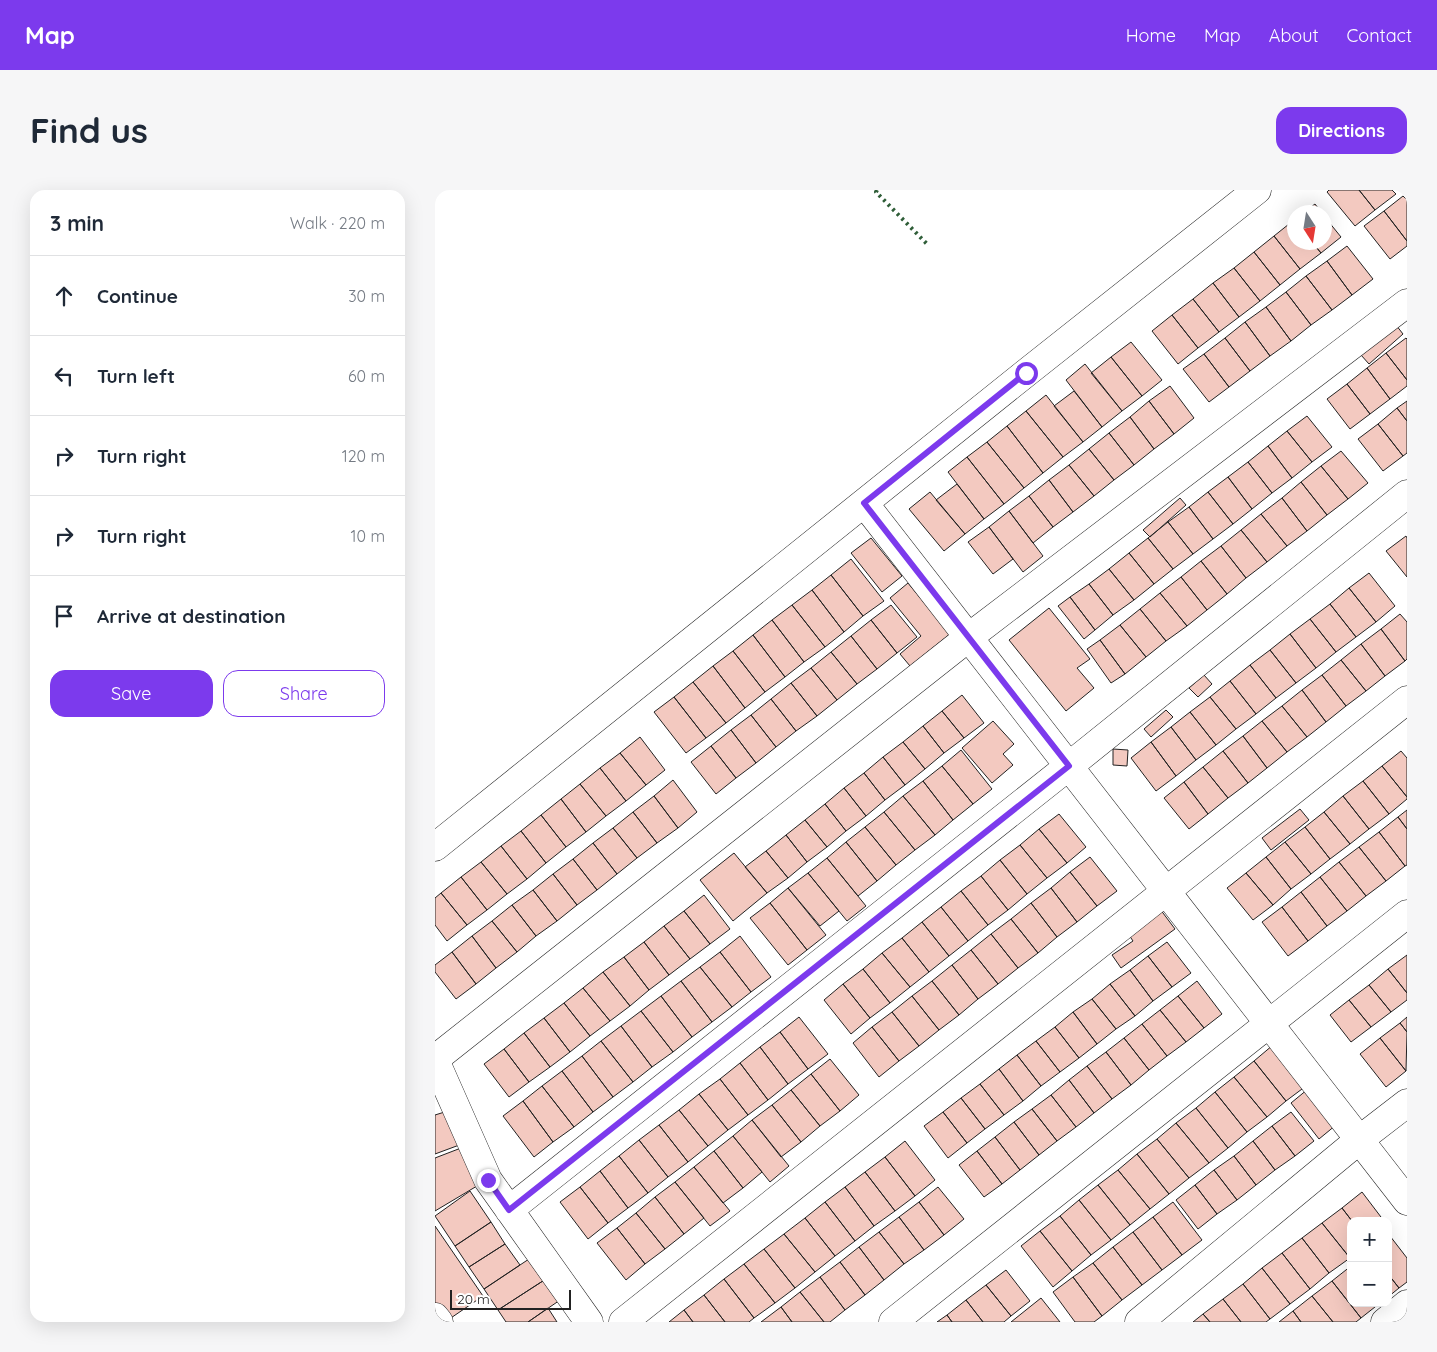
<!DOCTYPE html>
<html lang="en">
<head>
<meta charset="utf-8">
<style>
  body { margin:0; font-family:Quicksand,sans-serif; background:#f6f6f7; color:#1f2937 }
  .controls { position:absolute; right:15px; bottom:15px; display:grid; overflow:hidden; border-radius:10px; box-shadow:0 5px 20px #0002 }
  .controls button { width:45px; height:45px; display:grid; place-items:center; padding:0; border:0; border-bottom:1px solid #e0e1e3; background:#fff; color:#1f2937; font:25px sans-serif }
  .compass { position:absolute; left:852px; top:15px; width:45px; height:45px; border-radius:50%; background:#fff; box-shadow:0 5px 20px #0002; rotate:168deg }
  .scale { position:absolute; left:15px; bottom:12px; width:121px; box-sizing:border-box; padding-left:5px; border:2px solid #222; border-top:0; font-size:14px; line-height:18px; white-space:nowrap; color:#222; -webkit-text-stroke:4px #fff; paint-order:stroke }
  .stop { position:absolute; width:15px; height:15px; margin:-11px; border:4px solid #7c3aed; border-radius:50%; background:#fff }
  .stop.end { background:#7c3aed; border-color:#fff; box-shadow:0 1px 5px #0008 }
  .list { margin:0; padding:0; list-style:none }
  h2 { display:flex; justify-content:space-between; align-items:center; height:65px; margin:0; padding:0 20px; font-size:21px }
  h2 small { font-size:16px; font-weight:400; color:#747a83 }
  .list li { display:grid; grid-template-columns:32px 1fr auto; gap:15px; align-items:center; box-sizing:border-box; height:80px; padding:0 20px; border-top:1px solid #e0e1e3 }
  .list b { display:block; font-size:19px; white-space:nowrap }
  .list em { font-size:16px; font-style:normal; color:#747a83 }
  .actions { display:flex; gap:10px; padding:15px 20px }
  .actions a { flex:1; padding:11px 0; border:1px solid #7c3aed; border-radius:15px; text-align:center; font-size:18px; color:#7c3aed }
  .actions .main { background:#7c3aed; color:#fff }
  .icon { flex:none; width:28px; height:28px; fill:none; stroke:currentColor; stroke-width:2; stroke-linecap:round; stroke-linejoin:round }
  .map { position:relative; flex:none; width:972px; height:1132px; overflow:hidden; border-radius:15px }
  header { display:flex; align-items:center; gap:30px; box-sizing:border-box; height:70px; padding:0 25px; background:#7c3aed; color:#fff }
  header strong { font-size:24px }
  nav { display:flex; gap:28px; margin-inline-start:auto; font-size:18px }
  .intro { display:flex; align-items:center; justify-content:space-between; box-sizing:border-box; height:120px; padding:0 30px }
  h1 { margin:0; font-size:35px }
  .button { padding:12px 22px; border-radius:15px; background:#7c3aed; color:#fff; font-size:18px; font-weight:700 }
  main { display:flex; gap:30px; padding:0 30px }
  aside { flex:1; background:#fff; border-radius:15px; box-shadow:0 5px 20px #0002 }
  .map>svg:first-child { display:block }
  .building { fill:#f3c9c0; stroke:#222 }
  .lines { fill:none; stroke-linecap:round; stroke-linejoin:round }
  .minor-casing { stroke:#222; stroke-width:29 }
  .minor { stroke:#fff; stroke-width:28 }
  .hedge { stroke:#2f5e38; stroke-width:4; stroke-dasharray:2.5 4; stroke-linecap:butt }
  .route { stroke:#7c3aed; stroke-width:6 }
</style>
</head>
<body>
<header>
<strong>Map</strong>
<nav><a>Home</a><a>Map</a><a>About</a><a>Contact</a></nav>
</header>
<div class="intro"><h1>Find us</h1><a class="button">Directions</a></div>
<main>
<aside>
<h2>3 min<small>Walk · 220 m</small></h2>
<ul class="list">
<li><svg class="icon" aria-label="ahead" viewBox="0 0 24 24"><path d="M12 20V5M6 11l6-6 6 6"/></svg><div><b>Continue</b></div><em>30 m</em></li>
<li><svg class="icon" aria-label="left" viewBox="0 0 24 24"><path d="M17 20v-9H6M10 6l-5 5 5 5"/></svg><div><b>Turn left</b></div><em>60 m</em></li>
<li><svg class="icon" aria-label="right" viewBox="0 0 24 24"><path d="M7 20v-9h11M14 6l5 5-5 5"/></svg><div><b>Turn right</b></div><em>120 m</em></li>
<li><svg class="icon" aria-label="right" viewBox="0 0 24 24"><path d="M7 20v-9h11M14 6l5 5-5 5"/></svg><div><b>Turn right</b></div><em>10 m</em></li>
<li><svg class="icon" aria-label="arrive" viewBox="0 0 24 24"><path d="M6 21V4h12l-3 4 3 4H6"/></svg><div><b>Arrive at destination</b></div></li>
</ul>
<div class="actions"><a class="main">Save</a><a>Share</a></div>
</aside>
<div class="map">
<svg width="972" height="1132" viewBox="0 0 972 1132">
  <rect width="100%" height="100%" fill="#fff"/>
  <!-- building -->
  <path class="building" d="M894,0H924L940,20L920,36L892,2Z
    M924,0H957L961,4L940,20Z
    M968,6L972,10V51L949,21Z
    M880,14L886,22H869Z
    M949,21L972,51V56L955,69L929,36Z
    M889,26L906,47L886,63L877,52H889Z
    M859,30V52H877L886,63L865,79L839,46Z
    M839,46L865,79L845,95L819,62Z
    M912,56L938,89L917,105L892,71Z
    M819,62L845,95L825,111L799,78Z
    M892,71L917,105L897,120L871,86Z
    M799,78L825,111L804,127L778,93Z
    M871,86L897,120L876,135L851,102Z
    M778,93L804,127L784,142L758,109Z
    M851,102L876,135L856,151L831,117Z
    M758,109L784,142L763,158L737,125Z
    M831,117L856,151L835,166L810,132Z
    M737,125L763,158L743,174L717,141Z
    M810,132L835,166L815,181L790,148Z
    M961,135L968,144L934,174L926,165Z
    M790,148L815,181L794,197L769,164Z
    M971,148L972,149V190L951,163Z
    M696,152L727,190L707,206L676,167Z
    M951,163L972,190V196L955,209L932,178Z
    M769,164L794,197L774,212L748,179Z
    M676,167L707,206L687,221L656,183Z
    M650,174L687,221L667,237L631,190Z
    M932,178L955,209L935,224L912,194Z
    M912,194L935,224L915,239L892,209Z
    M735,196L759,228L739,244L714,211Z
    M639,201L667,237L648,252L619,216Z
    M611,205L648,252L628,267L591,221Z
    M714,211L739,244L719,259L695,227Z
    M972,211V231L962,218Z
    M962,218L972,231V263L968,266L943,234Z
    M591,221L628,267L608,283L572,236Z
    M872,226L897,257L877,272L852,241Z
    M695,227L719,259L699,275L674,243Z
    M943,234L968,266L948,281L923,249Z
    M572,236L608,283L589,298L552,252Z
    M852,241L877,272L857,288L833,256Z
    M674,243L699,275L679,290L654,259Z
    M552,252L589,298L569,314L532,267Z
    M833,256L857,288L837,303L813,272Z
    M654,259L679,290L659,306L634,275Z
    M906,261L933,293L913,309L886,276Z
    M532,267L569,314L549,329L513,282Z
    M813,272L837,303L817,319L793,287Z
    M634,275L659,306L638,322L614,290Z
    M886,276L913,309L892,325L866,292Z
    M793,287L817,319L798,334L773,302Z
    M614,290L638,322L618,337L594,306Z
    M866,292L892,325L872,341L847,308Z
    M522,294L549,329L530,344L501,310Z
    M495,302L530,344L509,361L474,319Z
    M773,302L798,334L778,349L754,317Z
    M594,306L618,337L598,353L574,321Z
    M745,308L751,315L715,347L708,340Z
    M847,308L872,341L852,356L826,324Z
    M754,317L778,349L758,364L733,332Z
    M574,321L608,366L588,382L554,337Z
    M826,324L852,356L832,372L806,340Z
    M733,332L758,364L738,379L713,348Z
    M554,337L578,369L558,384L533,352Z
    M806,340L832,372L811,388L786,356Z
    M971,346L972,348V387L951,361Z
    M436,348L467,386L447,402L416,363Z
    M713,348L738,379L719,394L694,363Z
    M786,356L811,388L792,404L766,371Z
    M694,363L719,394L699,410L674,379Z
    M416,369L449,411L428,426L396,385Z
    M766,371L792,404L772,420L746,387Z
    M674,379L699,410L678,425L654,394Z
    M934,383L960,416L941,432L914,398Z
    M396,385L428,426L409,442L377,400Z
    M746,387L772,420L752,436L725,403Z
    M473,393L515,444L475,476L465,464L486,446L455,408Z
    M654,394L678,425L660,440L635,407Z
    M914,398L941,432L921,447L895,414Z
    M377,400L409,442L390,457L357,415Z
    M725,403L752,436L731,451L705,419Z
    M635,407L660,440L649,449L623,416Z
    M895,414L921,447L901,462L875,429Z
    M357,415L390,457L369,472L337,430Z
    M456,415L482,447L462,463L436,430Z
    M614,418L655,469L642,478L659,498L631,521L574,450Z
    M705,419L731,451L711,467L685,435Z
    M965,424L972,432V469L970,471L946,439Z
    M875,429L901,462L881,478L855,444Z
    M337,430L369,472L350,487L318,445Z
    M436,430L462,463L442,479L416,446Z
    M685,435L711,467L690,484L665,450Z
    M946,439L970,471L950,486L926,454Z
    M855,444L881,478L861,493L835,460Z
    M318,445L350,487L330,502L298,461Z
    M416,446L442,479L422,494L396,462Z
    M665,450L690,484L676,493L652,459Z
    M926,454L950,486L931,501L906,470Z
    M835,460L861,493L841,508L815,475Z
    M298,461L330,502L310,518L278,476Z
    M396,462L422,494L402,510L376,478Z
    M906,470L931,501L911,516L887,485Z
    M815,475L841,508L821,524L795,491Z
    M278,476L310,518L291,533L258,492Z
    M376,478L402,510L382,526L356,493Z
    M769,485L777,494L763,507L754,498Z
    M887,485L911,516L891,532L867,500Z
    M795,491L821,524L801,539L775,507Z
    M258,492L291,533L271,548L239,507Z
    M356,493L382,526L361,541L336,509Z
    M867,500L891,532L872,547L847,516Z
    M527,505L549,533L529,548L507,521Z
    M239,507L271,548L251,563L219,522Z
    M775,507L801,539L781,555L755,522Z
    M336,509L361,541L341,557L316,525Z
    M847,516L872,547L852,562L827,531Z
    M731,520L738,527L716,547L709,539Z
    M507,521L529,548L509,563L488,536Z
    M755,522L781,555L761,570L736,537Z
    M316,525L341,557L321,573L296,540Z
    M558,531L579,554L568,564L578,575L557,593L527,558Z
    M827,531L852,562L832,578L808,546Z
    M488,536L509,563L490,579L468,552Z
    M736,537L761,570L741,586L716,552Z
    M296,540L321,573L301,588L276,556Z
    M808,546L832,578L813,593L788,561Z
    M205,547L230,580L211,595L185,563Z
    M468,552L490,579L470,595L448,567Z
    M716,552L741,586L721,601L696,568Z
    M276,556L301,588L281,604L256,572Z
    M678,559L693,560L692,576L678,575Z
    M526,560L557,599L538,614L507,576Z
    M788,561L813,593L793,608L768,577Z
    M966,561L972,568V607L947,576Z
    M185,563L211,595L191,611L165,578Z
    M448,567L470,595L450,610L429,583Z
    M507,576L538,614L518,630L488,591Z
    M947,576L972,607V609L954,624L928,591Z
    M768,577L793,608L773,624L749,592Z
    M165,578L191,611L171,626L145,594Z
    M429,583L450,610L431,626L409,598Z
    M238,590L262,622L243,638L219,606Z
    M488,591L518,630L500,645L468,606Z
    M928,591L954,624L934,639L908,606Z
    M749,592L773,624L754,639L729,608Z
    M145,594L171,626L151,642L126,609Z
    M409,598L431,626L411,641L390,614Z
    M219,606L243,638L222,653L198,622Z
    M468,606L500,645L480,660L449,622Z
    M908,606L934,639L915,654L889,622Z
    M126,609L151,642L131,657L106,625Z
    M390,614L411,641L392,657L370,630Z
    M865,619L874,630L836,660L827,648Z
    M972,620V639L963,627Z
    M198,622L222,653L202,668L178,638Z
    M449,622L480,660L461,675L430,637Z
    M889,622L915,654L895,669L870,637Z
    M624,624L651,657L632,673L604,639Z
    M106,625L131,657L111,673L86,641Z
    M963,627L972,639V675L970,676L944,642Z
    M370,630L392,657L372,672L351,645Z
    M430,637L461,675L442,691L411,652Z
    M870,637L895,669L876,684L850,652Z
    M178,638L202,668L182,684L158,653Z
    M604,639L632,673L612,688L585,655Z
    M86,641L111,673L92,689L66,656Z
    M944,642L970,676L951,691L924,657Z
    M351,645L372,672L353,688L331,661Z
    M411,652L442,691L423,706L392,668Z
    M850,652L876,684L856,699L831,667Z
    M158,653L182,684L162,700L138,669Z
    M585,655L612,688L592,704L565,670Z
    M66,656L92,689L72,704L46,672Z
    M924,657L951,691L931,706L904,672Z
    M331,661L353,688L332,703L310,677Z
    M299,663L332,703L298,731L265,690Z
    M655,667L682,701L662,716L635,682Z
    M831,667L856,699L838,715L811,683Z
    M392,668L431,716L412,731L373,683Z
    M138,669L162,700L142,715L118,684Z
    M565,670L592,704L573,720L546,686Z
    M46,672L72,704L52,720L26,687Z
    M904,672L931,706L912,721L885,687Z
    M635,682L662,716L642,732L616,698Z
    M373,683L404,721L385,736L353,698Z
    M811,683L838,715L818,730L792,698Z
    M118,684L142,715L122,731L98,700Z
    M546,686L573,720L553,735L526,701Z
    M26,687L52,720L32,735L6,703Z
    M885,687L912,721L892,736L866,702Z
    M353,698L391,745L372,760L335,713Z
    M616,698L642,732L622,747L596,713Z
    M98,700L122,731L101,746L77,715Z
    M526,701L553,735L533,751L506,717Z
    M866,702L892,736L873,751L847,717Z
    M6,703L32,735L12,751L0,735V708Z
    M269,705L295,739L275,754L249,721Z
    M335,713L372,760L353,775L315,728Z
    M596,713L622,747L603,763L576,729Z
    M77,715L101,746L82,762L57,731Z
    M506,717L533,751L514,766L487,732Z
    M847,717L873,751L853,766L827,732Z
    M725,719L740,739L686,778L677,765L698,751L692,742Z
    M249,721L275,754L255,769L229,736Z
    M576,729L603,763L583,778L556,744Z
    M57,731L82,762L61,778L37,746Z
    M487,732L514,766L494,782L467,748Z
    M229,736L255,769L234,785L209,752Z
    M556,744L583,778L563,794L536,760Z
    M37,746L61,778L41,794L17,762Z
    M305,746L336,787L316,802L285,762Z
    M467,748L494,782L475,797L447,763Z
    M209,752L234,785L214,800L189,767Z
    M732,752L756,783L737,797L713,766Z
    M536,760L563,794L543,809L517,775Z
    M17,762L41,794L21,809L0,782V775Z
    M285,762L316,802L297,817L265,777Z
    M447,763L475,797L455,813L428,779Z
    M972,765V803L953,779Z
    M713,766L737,797L718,811L695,780Z
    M189,767L214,800L195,816L168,782Z
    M517,775L543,809L524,825L497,791Z
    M265,777L297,817L277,832L246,791Z
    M428,779L455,813L435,828L408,794Z
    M953,779L972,803V810L956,822L934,795Z
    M695,780L718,811L700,826L675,794Z
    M168,782L195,816L175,831L148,798Z
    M246,791L277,832L257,847L226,806Z
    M497,791L524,825L504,840L477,806Z
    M762,791L787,824L769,838L743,806Z
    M408,794L435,828L416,844L389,810Z
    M675,794L700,826L681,839L657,809Z
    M934,795L956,822L936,837L914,810Z
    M148,798L175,831L155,846L129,813Z
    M226,806L257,847L238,862L206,821Z
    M477,806L504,840L484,856L457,822Z
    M743,806L769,838L751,852L725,820Z
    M657,809L681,839L662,854L638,822Z
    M914,810L936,837L916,852L895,825Z
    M129,813L155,846L135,862L109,828Z
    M725,820L751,852L732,866L707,834Z
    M206,821L238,862L217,877L186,836Z
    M457,822L484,856L464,871L437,837Z
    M638,822L662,854L644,868L620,837Z
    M364,827L393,864L373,879L345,842Z
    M972,827V842L965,833Z
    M109,828L135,862L115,877L89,843Z
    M965,833L972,842L971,881L945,848Z
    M707,834L732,866L714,880L689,848Z
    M186,836L217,877L198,892L166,851Z
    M437,837L464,871L444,887L418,853Z
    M620,837L644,868L625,882L601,851Z
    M345,842L373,879L353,894L325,857Z
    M89,843L115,877L94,892L69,859Z
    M689,848L714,880L696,895L671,862Z
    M945,848L971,881L951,897L925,864Z
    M166,851L198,892L178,907L147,866Z
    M601,851L625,882L606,896L582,865Z
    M838,855L871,896L851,911L819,871Z
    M325,857L353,894L333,910L305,873Z
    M69,859L94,892L74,907L49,874Z
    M671,862L696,895L677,909L652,876Z
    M582,865L606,896L588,911L564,879Z
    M147,866L178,907L158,922L127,881Z
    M395,869L424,905L405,921L376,884Z
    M819,871L851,911L832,927L799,887Z
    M305,873L333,910L313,925L285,889Z
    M652,876L677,909L659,923L634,890Z
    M564,879L588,911L569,925L545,894Z
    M127,881L158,922L139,937L107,896Z
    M376,884L405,921L385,936L356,900Z
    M799,887L832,927L812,942L780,902Z
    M285,889L313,925L293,940L264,904Z
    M634,890L659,923L641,937L616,905Z
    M545,894L569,925L550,939L526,908Z
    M107,896L139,937L118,952L88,911Z
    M873,899L901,935L884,949L856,913Z
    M356,900L385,936L366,952L337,915Z
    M780,902L812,942L793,958L761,918Z
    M264,904L293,940L273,956L244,920Z
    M616,905L641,937L622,951L597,919Z
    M526,908L550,939L532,953L508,922Z
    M88,911L118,952L99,967L68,926Z
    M337,915L366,952L346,967L317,930Z
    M761,918L793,958L774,973L741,933Z
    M597,919L622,951L604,965L579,932Z
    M16,920L27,954L0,964V925Z
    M244,920L273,956L253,972L224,935Z
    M508,922L532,953L513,968L489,936Z
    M856,922L879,951L860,966L837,936Z
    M317,930L354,976L335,992L298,946Z
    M579,932L604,965L585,980L560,947Z
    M741,933L774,973L754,988L722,949Z
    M224,935L253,972L233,987L204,950Z
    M837,936L860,966L840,980L818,951Z
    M298,946L327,982L308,998L279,961Z
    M560,947L585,980L567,994L542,961Z
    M722,949L754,988L734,1004L702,964Z
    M204,950L233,987L213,1003L184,966Z
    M470,951L500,990L480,1006L450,967Z
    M818,951L840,980L821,995L799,966Z
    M26,958L47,993L0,1021V968Z
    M279,961L308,998L288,1013L259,977Z
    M542,961L567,994L549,1007L524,975Z
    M702,964L734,1004L715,1019L683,980Z
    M184,966L213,1003L193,1018L165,981Z
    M799,966L821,995L802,1010L779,980Z
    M450,967L480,1006L460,1021L430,982Z
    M259,977L295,1021L275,1036L240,992Z
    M683,980L715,1019L695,1035L663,995Z
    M779,980L802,1010L782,1024L760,995Z
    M165,981L193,1018L173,1033L145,997Z
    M430,982L460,1021L439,1036L410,997Z
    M240,992L269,1028L249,1044L220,1007Z
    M663,995L695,1035L676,1050L644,1010Z
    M760,995L782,1024L763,1039L741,1010Z
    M145,997L173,1033L153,1049L125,1012Z
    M410,997L439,1036L420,1051L390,1012Z
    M503,997L529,1029L509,1045L484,1012Z
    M35,1001L56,1032L20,1056L0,1026Z
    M927,1002L949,1031H917L907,1018Z
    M220,1007L249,1044L230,1059L201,1023Z
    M644,1010L676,1050L656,1065L625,1026Z
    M390,1012L420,1051L400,1066L370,1028Z
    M484,1012L509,1045L489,1060L464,1027Z
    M738,1012L767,1050L747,1065L718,1027Z
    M907,1018L917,1031L915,1068L887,1033Z
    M201,1023L230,1059L210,1074L182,1038Z
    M625,1026L656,1065L637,1081L605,1041Z
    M464,1027L489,1060L469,1074L444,1042Z
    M718,1027L747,1065L727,1080L698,1042Z
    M370,1028L400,1066L380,1082L349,1044Z
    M56,1032L70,1054L34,1077L20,1056Z
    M887,1033L915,1068L894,1083L867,1048Z
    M0,1036L48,1106L10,1132L0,1120Z
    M182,1038L210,1074L191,1090L162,1053Z
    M605,1041L637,1081L618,1097L586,1056Z
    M444,1042L469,1074L449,1090L424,1057Z
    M698,1042L727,1080L707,1095L678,1057Z
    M349,1044L380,1082L360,1098L329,1059Z
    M955,1046L972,1068V1092L964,1098L953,1084V1047Z
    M867,1048L894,1083L875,1099L847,1063Z
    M70,1054L85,1075L49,1099L34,1077Z
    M424,1057L449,1090L430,1105L405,1072Z
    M678,1057L707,1095L687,1110L658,1073Z
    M329,1059L360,1098L340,1113L309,1074Z
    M847,1063L875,1099L855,1114L827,1078Z
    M100,1065L114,1087L63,1120L49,1099Z
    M405,1072L430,1105L410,1120L385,1087Z
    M658,1073L687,1110L667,1126L638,1087Z
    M309,1074L340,1113L319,1128L289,1089Z
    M916,1076V1113H945L926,1128L897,1091Z
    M827,1078L855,1114L835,1129L808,1094Z
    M571,1080L595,1111L576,1126L551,1095Z
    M953,1084L964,1098L953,1107Z
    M114,1087L128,1108L93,1132H71L63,1120Z
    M385,1087L410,1120L395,1132H389L365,1102Z
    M638,1087L667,1126L659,1132H640L618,1102Z
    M289,1089L319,1128L314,1132H290L269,1105Z
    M897,1091L926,1128L921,1132H898L877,1106Z
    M808,1094L835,1129L831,1132H806L788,1109Z
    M551,1095L576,1126L569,1132H548L531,1110Z
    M365,1102L389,1132H357L346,1117Z
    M269,1105L290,1132H258L249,1120Z
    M877,1106L898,1132H866L858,1121Z
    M606,1108L625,1132H576Z
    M788,1109L806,1132H775L768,1124Z
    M531,1110L548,1132H517L512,1125Z
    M346,1117L357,1132H326Z
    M113,1118L122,1132H93Z
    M249,1120L258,1132H234Z
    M858,1121L866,1132H844Z
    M768,1124L775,1132H758Z
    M512,1125L517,1132H502Z"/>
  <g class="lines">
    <!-- minor casing -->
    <g class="minor-casing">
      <path id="minor" d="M429,313L972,1011
        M0,657L591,183L822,0
        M0,869L534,447L972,113
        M0,870L53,990L154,1132
        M74,1020L634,576L972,304
        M0,1127L4,1132
        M188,1132L972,510
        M458,1132L972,724
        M704,1132L924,950L972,913
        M950,1132L972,1114"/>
    </g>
    <!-- minor -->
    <use href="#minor" class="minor"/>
    <!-- hedge -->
    <path class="hedge" d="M442,0L441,2L493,55"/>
  </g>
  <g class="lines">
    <!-- route -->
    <path class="route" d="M53,990L74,1020L634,576L429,313L591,183"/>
  </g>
</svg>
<div class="controls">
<button>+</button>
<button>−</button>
</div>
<svg class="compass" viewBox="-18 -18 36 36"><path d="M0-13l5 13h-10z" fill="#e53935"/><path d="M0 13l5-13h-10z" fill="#747a83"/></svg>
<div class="scale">20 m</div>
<div class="stop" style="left:591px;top:183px"></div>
<div class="stop end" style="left:53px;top:990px"></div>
</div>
</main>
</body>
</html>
